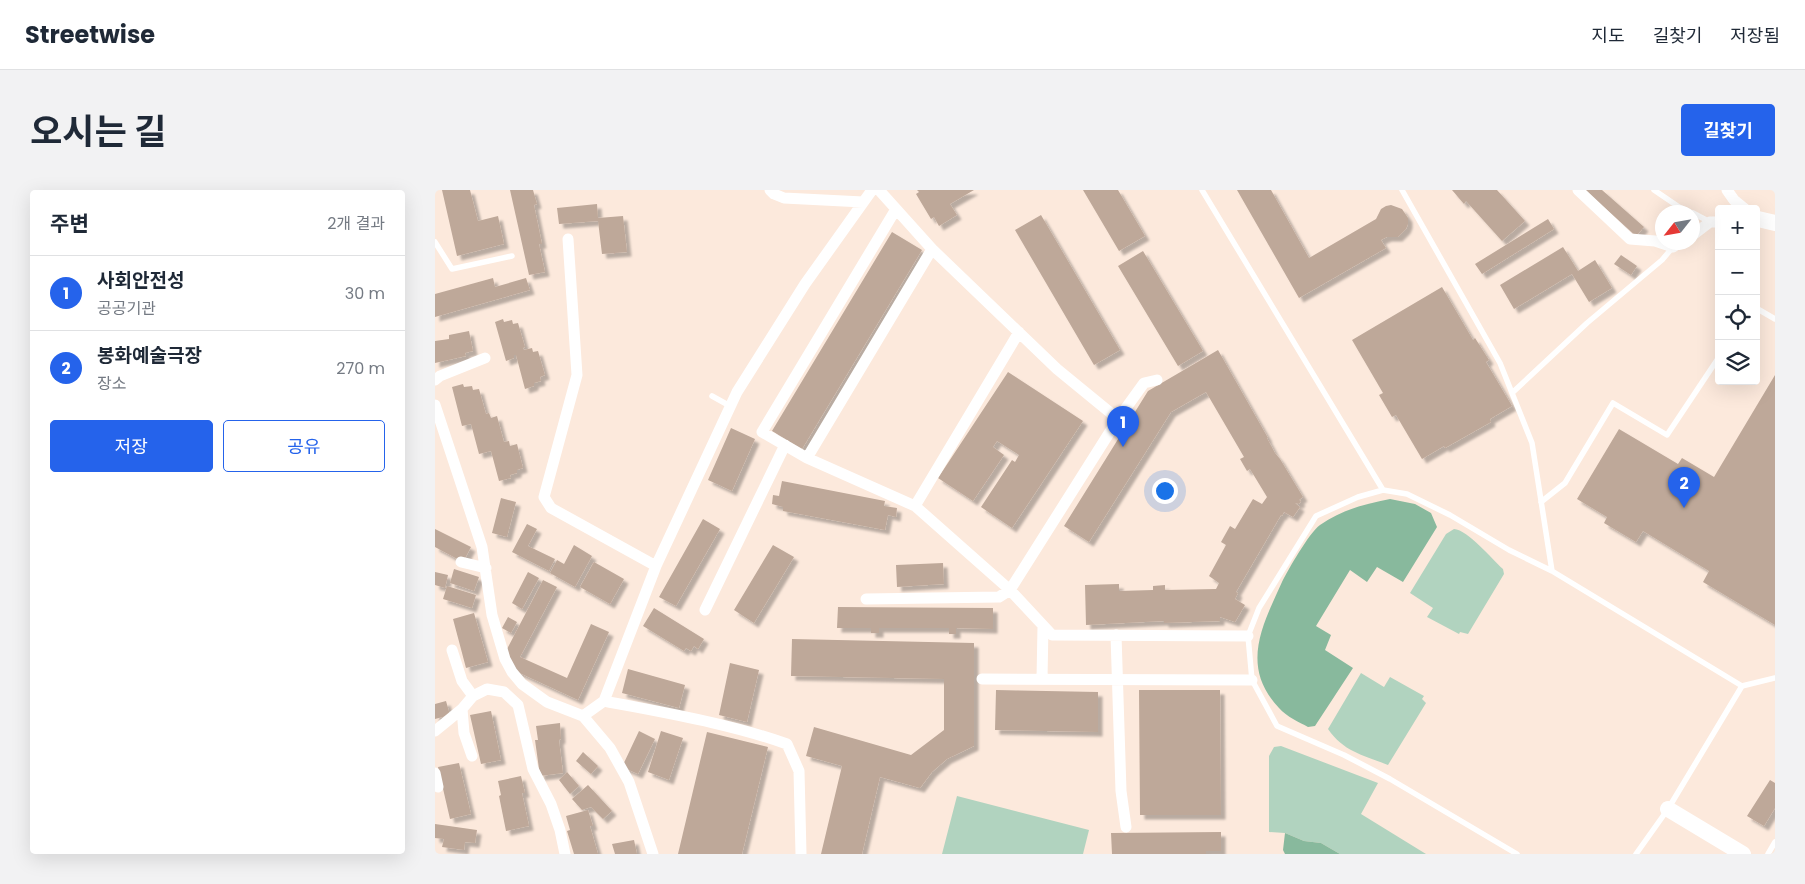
<!DOCTYPE html>
<html lang="ko">
<head>
<meta charset="utf-8">
<style>
  body { margin:0; font-family:Poppins,"Noto Sans KR",sans-serif; background:#f2f2f3; color:#1f2937 }
  .controls { position:absolute; right:15px; top:15px; display:grid; overflow:hidden; border-radius:5px; box-shadow:0 5px 20px #0002 }
  .controls button { width:45px; height:45px; display:grid; place-items:center; padding:0; border:0; border-bottom:1px solid #e0e1e3; background:#fff; color:#1f2937; font:25px sans-serif }
  .compass { position:absolute; left:1220px; top:15px; width:45px; height:45px; border-radius:50%; background:#fff; box-shadow:0 5px 20px #0002; rotate:239deg }
  .you { position:absolute; left:729px; top:300px; width:18px; height:18px; margin:-12px; border:4px solid #fff; border-radius:50%; background:#1a73e8; box-shadow:0 0 0 8px #1a73e833 }
  .badge { display:grid; place-items:center; width:32px; height:32px; border-radius:50%; background:#2563eb; color:#fff; font-size:16px; font-weight:700 }
  .pin { position:absolute; translate:-50% -41px; filter:drop-shadow(0 1px 2px #0008) }
  .pin::after { content:''; position:absolute; top:26px; width:18px; height:15px; background:inherit; clip-path:polygon(0 0,100% 0,50% 100%) }
  .list { margin:0; padding:0; list-style:none }
  h2 { display:flex; justify-content:space-between; align-items:center; height:65px; margin:0; padding:0 20px; font-size:21px }
  h2 small { font-size:16px; font-weight:400; color:#747a83 }
  .list li { display:grid; grid-template-columns:32px 1fr auto; gap:15px; align-items:center; box-sizing:border-box; height:75px; padding:0 20px; border-top:1px solid #e0e1e3 }
  .list b { display:block; font-size:19px; white-space:nowrap }
  .list p { margin:0; font-size:16px; white-space:nowrap; color:#747a83 }
  .list em { font-size:16px; font-style:normal; color:#747a83 }
  .actions { display:flex; gap:10px; padding:15px 20px }
  .actions a { flex:1; padding:11px 0; border:1px solid #2563eb; border-radius:5px; text-align:center; font-size:18px; color:#2563eb }
  .actions .main { background:#2563eb; color:#fff }
  .icon { flex:none; width:28px; height:28px; fill:none; stroke:currentColor; stroke-width:2; stroke-linecap:round; stroke-linejoin:round }
  .map { position:relative; flex:none; width:1340px; height:664px; overflow:hidden; border-radius:5px }
  header { display:flex; align-items:center; gap:30px; box-sizing:border-box; height:70px; padding:0 25px; background:#fff; border-bottom:1px solid #e0e1e3 }
  header strong { font-size:24px }
  nav { display:flex; gap:28px; margin-inline-start:auto; font-size:18px }
  .intro { display:flex; align-items:center; justify-content:space-between; box-sizing:border-box; height:120px; padding:0 30px }
  h1 { margin:0; font-size:35px }
  .button { padding:12px 22px; border-radius:5px; background:#2563eb; color:#fff; font-size:18px; font-weight:700 }
  main { display:flex; gap:30px; padding:0 30px }
  aside { flex:1; background:#fff; border-radius:5px; box-shadow:0 5px 20px #0002 }
  .map>svg:first-child { display:block }
  .green { fill:#b1d3bf }
  .forest { fill:#88b99d }
  .building { fill:#bea899; filter:url(#shadow) }
  .lines { fill:none; stroke-linecap:round; stroke-linejoin:round }
  .lane { stroke:#fff; stroke-width:5.5 }
  .street { stroke:#fff; stroke-width:11 }
  .secondary { stroke:#fff; stroke-width:16 }
</style>
</head>
<body>
<header>
<strong>Streetwise</strong>
<nav><a>지도</a><a>길찾기</a><a>저장됨</a></nav>
</header>
<div class="intro"><h1>오시는 길</h1><a class="button">길찾기</a></div>
<main>
<aside>
<h2>주변<small>2개 결과</small></h2>
<ul class="list">
<li><span class="badge">1</span><div><b>사회안전성</b><p>공공기관</p></div><em>30 m</em></li>
<li><span class="badge">2</span><div><b>봉화예술극장</b><p>장소</p></div><em>270 m</em></li>
</ul>
<div class="actions"><a class="main">저장</a><a>공유</a></div>
</aside>
<div class="map">
<svg width="1340" height="664" viewBox="0 0 1340 664">
  <defs>
    <filter id="shadow"><feDropShadow dx="4.5" dy="4.5" stdDeviation="1" flood-color="#0004"/></filter>
  </defs>
  <rect width="100%" height="100%" fill="#fce9dc"/>
  <!-- green -->
  <path class="green" d="M1019,339C1033,340 1057,369 1068,379L1069,384L1033,444L1025,442L1024,444L992,427L998,418L975,403L1011,344Z
    M926,483L949,497L955,487L989,506L987,509L991,513L953,575C928,565 909,562 893,539Z
    M846,556L943,593L926,624L991,664H905L886,653L869,651L850,643L834,642V566L839,557Z
    M522,606L654,640L648,664H507Z"/>
  <!-- forest -->
  <path class="forest" d="M955,309L980,314L996,323L1002,337L968,392L942,377L932,392L915,380L881,436L896,445L890,460L918,478L880,536L873,537C864,532 852,527 844,518C805,477 827,436 847,392C853,380 874,343 885,335C906,320 930,314 955,309Z
    M850,643L869,651L886,653L905,664H850L848,660Z"/>
  <!-- building -->
  <path class="building" d="M7,0H35L43,31L63,26L69,54L22,66Z
    M75,0H98L102,14L99,15L107,54H104L110,82L94,85Z
    M482,0H539L515,14L522,25L504,36L499,27L496,29L481,4L484,2Z
    M648,0H683L710,46L684,61Z
    M802,0H836L874,68L941,29L946,19L951,16L956,15L967,19L973,28V34L971,39L963,47H952L946,50L951,58L864,108Z
    M1017,0H1062L1090,31L1067,51L1031,11L1029,14Z
    M1150,0H1167L1209,37L1201,46Z
    M162,14L163,28L188,26L192,62L167,64L163,31L124,34L122,18Z
    M606,25L685,160L659,175L580,40Z
    M1113,29L1119,39L1047,84L1040,74Z
    M457,42L487,60L367,259L337,241Z
    M1128,57L1143,81L1160,70L1177,98L1154,112L1137,84L1079,119L1065,95Z
    M708,61L768,161L743,176L683,76Z
    M1186,65L1202,76L1196,85L1179,74Z
    M58,88L60,97L91,88L95,100L0,127V104Z
    M1007,97L1038,150L1040,148L1054,170L1051,172L1077,216L1055,229L1056,232L1010,258L1009,256L987,269L961,225L957,227L944,205L948,203L917,150Z
    M68,129L69,132L77,130L78,134L83,133L90,157L88,158L89,160L97,158L98,162L103,161L110,185L105,187L106,191L99,193V196L90,199L81,165H79V168L71,171L60,132Z
    M34,141L38,161L30,163L31,166L0,173V151L14,149V145Z
    M783,160L833,248H832L840,263L845,269L868,307L864,310L866,311L864,314L860,313L865,317L858,327L849,322L847,326L846,325L801,402L803,403L800,409L810,415L800,432L785,427V431L729,433V431L651,435L650,395L684,394V401L718,400V396L730,395V400L781,399L784,393L774,386L791,355L786,352L795,336L800,339L818,309L827,314L832,307L815,279L812,281L805,269L809,267L771,202L736,222L654,352L629,336L713,201Z
    M573,182L648,231L577,338L546,317L577,270L580,272L584,265L562,251L558,257L569,265L538,311L503,288Z
    M1340,185V435L1268,392L1274,381L1208,341L1201,352L1169,333L1172,327L1142,309L1184,239L1243,274L1247,268L1279,287Z
    M28,194L29,197L37,196L38,200L44,199L51,224L54,223L56,228L62,226L69,252L74,251L75,256L82,254L88,278L82,280V283L75,285L76,288L64,291L56,261L44,264L36,234L27,236L17,197Z
    M296,238L320,249L297,301L273,290Z
    M347,291L450,311L449,316L462,318L461,327L453,325L450,340L348,321V317L337,314L338,305L344,306Z
    M66,308L81,312L72,347L57,343Z
    M268,329L285,339L241,416L224,407Z
    M92,334L102,339L93,356L120,369L114,381L77,362Z
    M0,339L36,357L28,372L0,357Z
    M139,355L157,366L140,397L115,383L122,370L129,374Z
    M338,355L359,367L319,433L299,420Z
    M159,372L189,389L175,414L145,397Z
    M508,373L509,394L462,397L461,375Z
    M19,379L44,387L39,401L15,393Z
    M0,382L13,385L10,398L0,395Z
    M93,382L104,388L87,419L77,413Z
    M108,390L122,397L85,467L132,488L156,434L174,442L143,510L76,479L71,461Z
    M12,396L41,405L37,418L8,409Z
    M403,417L558,418V439L521,438V444H514V438H444V443H436V438H402Z
    M219,418L269,449L263,459L259,456L256,461L251,458L249,461L208,436Z
    M39,423L53,472L31,478L18,429Z
    M73,427L82,432L76,443L67,438Z
    M357,449L539,453V556L512,569L497,582L485,598L445,587L427,664H386L407,576L371,566L379,537L476,565L509,540V489L356,486Z
    M295,473L324,480L312,532L284,525Z
    M193,479L250,495L244,518L187,503Z
    M561,500L663,502V542L560,540Z
    M704,500H785L786,625H705Z
    M11,511L15,525L0,529V514Z
    M56,521L66,570L46,574L35,525Z
    M125,533L126,549L124,550L128,583L105,586L100,550H103L101,536Z
    M204,541L220,549L203,584L187,577Z
    M226,541L248,548L234,590L213,582Z
    M272,542L333,557L307,664H243Z
    M148,562L163,576L156,584L141,571Z
    M24,573L36,624L15,629L3,577Z
    M132,582L144,596L135,604L124,590Z
    M86,586L90,603H87L94,636L71,641L64,606L66,605L63,591Z
    M1335,590L1340,593V618L1329,636L1312,626Z
    M153,595L177,621L168,629L156,617L147,620L137,609Z
    M153,620L158,636H155L163,664H139L132,641L135,640L131,626Z
    M0,634L42,640L40,653L30,652L29,660L7,657L9,649L0,648Z
    M786,642V661H771V664H677L676,643Z
    M199,650L202,664H180L177,654Z"/>
  <g class="lines">
    <!-- lane -->
    <path class="lane" d="M767,0L948,300
      M967,0L1065,173L1097,253L1117,381
      M1219,0L1244,17L1255,22
      M1258,23L1275,32
      M0,52L17,79L77,66
      M1321,118L1340,129
      M1077,203L1152,133L1227,70L1238,57
      M277,206L295,216
      M1106,312L1130,293L1178,213L1232,245L1284,167
      M1307,496L1340,488
      M1082,664L955,589L909,565L842,536L817,490L813,446L824,418L881,326L923,307L948,300L972,304L1015,325L1074,360L1117,381L1307,496L1233,619L1201,664
      M1333,664L1340,652"/>
    <!-- street -->
    <path class="street" d="M335,0L339,4L349,8L428,12
      M444,0L497,59L622,179L683,229
      M1143,0L1195,49L1220,51L1238,57L1245,52
      M1292,0L1299,10L1310,19
      M461,19L327,242L372,268L480,316L575,400L617,445L813,446
      M1258,45L1275,32H1284
      M133,49L142,185L109,307L116,318L221,376
      M0,190L5,186L50,168
      M0,215L47,357L57,425L70,469L77,482L87,494L112,512L148,526L175,558L194,592L218,664
      M372,268L497,59
      M480,316L584,142
      M26,372L51,378
      M431,409L564,407L575,400L683,229L709,193L722,190
      M270,420L350,255
      M681,445L686,601L691,637
      M17,460L27,491L38,506
      M547,489L817,490
      M607,489L608,436
      M169,511C230,523 293,533 352,554L364,581L366,664
      M27,519L29,543L37,566
      M148,526L169,511L221,376L302,202L370,94L437,0
      M0,541L27,519L38,506L52,499L69,502L83,515L98,579L116,614L125,640L130,664
      M0,583L3,597"/>
    <!-- secondary -->
    <path class="secondary" d="M1323,29L1340,33
      M1233,619L1308,664"/>
  </g>
</svg>
<div class="controls">
<button>+</button>
<button>−</button>
<button><svg class="icon" aria-label="locate" viewBox="0 0 24 24"><circle cx="12" cy="12" r="6"/><path d="M12 2v4M12 18v4M2 12h4M18 12h4"/></svg></button>
<button><svg class="icon" aria-label="layers" viewBox="0 0 24 24"><path d="M12 4l9 5-9 5-9-5zM3 14l9 5 9-5"/></svg></button>
</div>
<svg class="compass" viewBox="-18 -18 36 36"><path d="M0-13l5 13h-10z" fill="#e53935"/><path d="M0 13l5-13h-10z" fill="#747a83"/></svg>
<div class="you"></div>
<div class="pin badge" style="left:688px;top:257px">1</div>
<div class="pin badge" style="left:1249px;top:318px">2</div>
</div>
</main>
</body>
</html>
